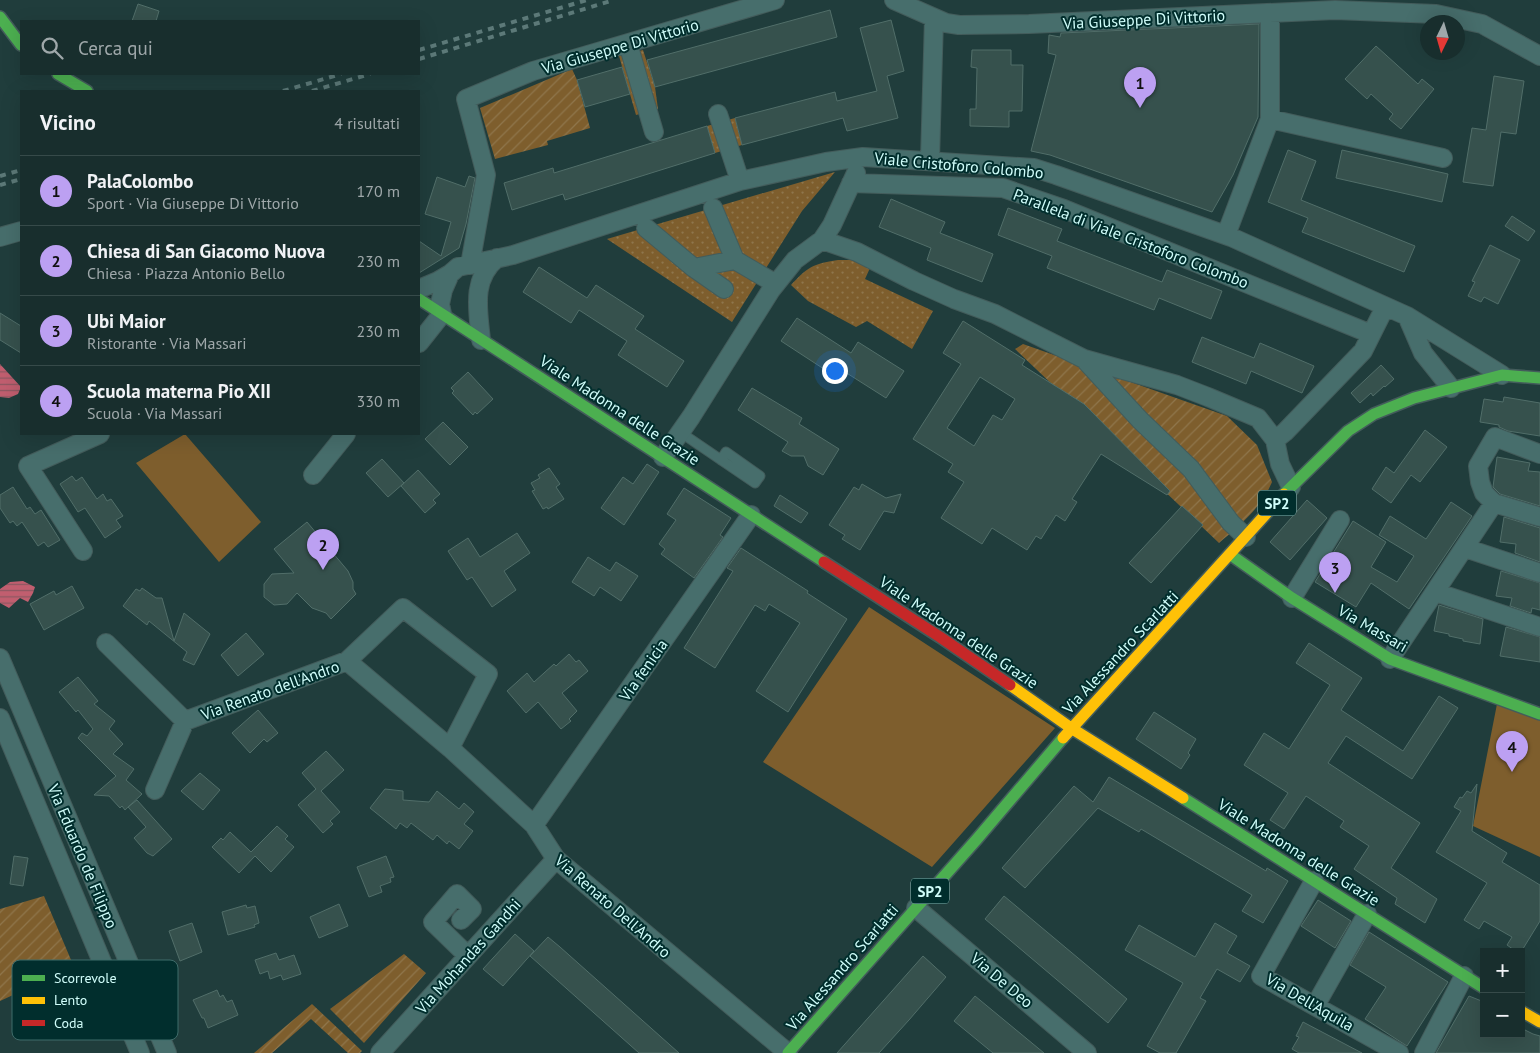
<!DOCTYPE html>
<html lang="it">
<head>
<meta charset="utf-8">
<style>
  body { margin:0; font-family:"PT Sans",sans-serif; background:#253a39; color:#f1f3f6 }
  .controls { position:absolute; right:15px; bottom:15px; display:grid; overflow:hidden; border-radius:0px; box-shadow:0 5px 20px #0002 }
  .controls button { width:45px; height:45px; display:grid; place-items:center; padding:0; border:0; border-bottom:1px solid #364a49; background:#182e2d; color:#f1f3f6; font:25px sans-serif }
  .compass { position:absolute; left:1420px; top:15px; width:45px; height:45px; border-radius:50%; background:#182e2d; box-shadow:0 5px 20px #0002; rotate:185deg }
  .you { position:absolute; left:834px; top:370px; width:18px; height:18px; margin:-12px; border:4px solid #fff; border-radius:50%; background:#1a73e8; box-shadow:0 0 0 8px #1a73e833 }
  .badge { display:grid; place-items:center; width:32px; height:32px; border-radius:50%; background:#bca0f2; color:#111; font-size:16px; font-weight:700 }
  .pin { position:absolute; translate:-50% -41px; filter:drop-shadow(0 1px 2px #0008) }
  .pin::after { content:''; position:absolute; top:26px; width:18px; height:15px; background:inherit; clip-path:polygon(0 0,100% 0,50% 100%) }
  .list { margin:0; padding:0; list-style:none }
  h2 { display:flex; justify-content:space-between; align-items:center; height:65px; margin:0; padding:0 20px; font-size:21px }
  h2 small { font-size:16px; font-weight:400; color:#9fa8aa }
  .list li { display:grid; grid-template-columns:32px 1fr auto; gap:15px; align-items:center; box-sizing:border-box; height:70px; padding:0 20px; border-top:1px solid #364a49 }
  .list b { display:block; font-size:19px; white-space:nowrap }
  .list p { margin:0; font-size:16px; white-space:nowrap; color:#9fa8aa }
  .list em { font-size:16px; font-style:normal; color:#9fa8aa }
  .icon { flex:none; width:28px; height:28px; fill:none; stroke:currentColor; stroke-width:2; stroke-linecap:round; stroke-linejoin:round }
  .map { position:relative; flex:none; width:1540px; height:1053px; overflow:hidden }
  .search { position:absolute; background:#182e2d; box-shadow:0 5px 20px #0002; left:20px; top:20px; width:400px; height:55px; display:flex; align-items:center; gap:12px; box-sizing:border-box; padding:0 18px; border-radius:0px; color:#9fa8aa; font-size:19px }
  .panel { position:absolute; background:#182e2d; box-shadow:0 5px 20px #0002; left:20px; top:90px; width:400px; height:345px; border-radius:0px }
  .map>svg:first-child { display:block }
  .park { fill:url(#park-dots) }
  .garden { fill:url(#garden-furrows) }
  .pitch { fill:#7e5e2d }
  .water { fill:url(#water-rules) }
  .building { fill:#36514d; stroke:#516e69; fill-rule:evenodd }
  .lines { fill:none; stroke-linecap:round; stroke-linejoin:round }
  .lane-casing { stroke:#435c5b; stroke-width:11 }
  .street-casing { stroke:#435c5b; stroke-width:20 }
  .fast-casing { stroke:#435c5b; stroke-width:14 }
  .slow-casing { stroke:#435c5b; stroke-width:14 }
  .jam-casing { stroke:#435c5b; stroke-width:14 }
  .lane { stroke:#476e6c; stroke-width:9 }
  .street { stroke:#476e6c; stroke-width:18 }
  .fast { stroke:#4caf50; stroke-width:11 }
  .slow { stroke:#ffc107; stroke-width:11 }
  .jam { stroke:#c62828; stroke-width:11 }
  .rail { stroke:#5c7978; stroke-width:4; stroke-dasharray:6 6; stroke-linecap:butt }
  .labels { text-anchor:middle; dominant-baseline:central; stroke-width:4; stroke-linejoin:round; paint-order:stroke }
  .shield { fill:#012e2d; stroke:#92bfbc; stroke-width:1 }
  .shield-label { font-size:15px; font-weight:bold; fill:#d0fdfa }
  .street-label { font-size:16px; fill:#d0fdfa; stroke:#012e2d }
  .key { fill:#012e2d; stroke:#3f6c6a; stroke-width:1 }
  .key-label { font-size:14px; fill:#d0fdfa }
</style>
</head>
<body>
<div class="map">
<svg width="1540" height="1053" viewBox="0 0 1540 1053">
  <defs>
    <pattern id="park-dots" width="8" height="8" patternUnits="userSpaceOnUse" patternTransform="scale(1.25)"><rect width="8" height="8" fill="#7e5e2d"/><path d="M2 2h.1M6 6h.1" fill="none" stroke="#8f764c" stroke-width="1.8" stroke-linecap="round"/></pattern>
    <pattern id="garden-furrows" width="10" height="10" patternUnits="userSpaceOnUse" patternTransform="scale(1.25)"><rect width="10" height="10" fill="#7e5e2d"/><path d="M-1 1l2-2M0 10L10 0M9 11l2-2" fill="none" stroke="#8f764c"/></pattern>
    <pattern id="water-rules" width="6" height="5" patternUnits="userSpaceOnUse" patternTransform="scale(1.25)"><rect width="6" height="5" fill="#c15e6f"/><path d="M0 2.5h6" fill="none" stroke="#8d5761"/></pattern>
  </defs>
  <rect width="100%" height="100%" fill="#203d3c"/>
  <!-- park -->
  <path class="park" d="M643,50L655,87L658,109L636,115L619,56Z
    M735,118L742,145L715,153L707,126Z
    M835,172L802,211L732,322L607,239Z
    M838,260H856L870,268L865,279L933,311L912,349L867,321L856,327L808,301L791,285C808,267 812,264 838,260Z"/>
  <!-- garden -->
  <path class="garden" d="M572,69L577,80L590,128L547,141L548,145L495,159L480,108Z
    M1023,344L1227,416L1257,445L1272,482C1262,507 1240,525 1219,543L1015,349Z
    M44,896L74,967L0,1001V909Z
    M404,954L426,973L364,1043L330,1009Z
    M312,1004L362,1051L360,1053H348L311,1019L272,1053H254Z"/>
  <!-- pitch -->
  <path class="pitch" d="M185,434L261,522L219,562L136,463Z
    M869,607L1055,728L932,867L763,762Z
    M1497,704L1540,719V857L1473,826Z"/>
  <!-- water -->
  <path class="water" d="M0,364L21,387L18,394L9,398L0,397Z
    M23,581L35,587L33,593L28,602L20,598L9,608L0,603V589L10,582Z"/>
  <!-- building -->
  <path class="building" d="M138,4L159,11L156,21H132Z
    M830,10L837,37L655,87L647,60Z
    M891,20L904,71L887,76L898,118L847,131L843,118L742,145L735,118L835,92L837,101L877,91L860,28Z
    M1259,24L1258,117L1233,175L1212,212L1050,155L1031,151L1056,55L1048,53L1049,35L1060,37L1061,33Z
    M1376,46L1418,84L1422,79L1434,89L1401,129L1389,119L1393,114L1371,94L1367,99L1345,79Z
    M972,50H1011V65H1023L1022,111H1009V127L970,126V109H976L977,68L971,67Z
    M622,67L630,94L585,107L577,80Z
    M1494,76L1524,81L1516,134L1501,132L1493,186L1463,182L1472,128L1486,130Z
    M707,126L715,153L565,200L563,194L512,210L504,183L553,168L554,173Z
    M1288,150L1316,161L1301,200L1415,246L1404,272L1302,232L1308,218L1268,202Z
    M1342,150L1448,174L1442,202L1336,178Z
    M469,176L475,178L466,224L459,248L419,273V241L441,256L451,222L425,214L437,177L465,187Z
    M891,199L945,222L940,233L993,254L982,282L927,260L931,248L879,227Z
    M1008,208L1062,229L1057,241L1162,282L1167,270L1222,291L1211,319L1159,298L1154,310L1047,268L1052,256L998,235Z
    M1512,216L1535,231L1528,241L1505,226Z
    M1490,245L1520,260L1498,304L1484,297L1481,302L1468,296L1475,282L1472,281Z
    M539,267L587,298L596,285L644,316L635,329L684,361L667,387L618,355L627,341L579,310L571,323L523,292Z
    M0,313L21,326V353L0,340Z
    M797,318L851,353L858,342L904,371L886,398L834,365L830,373L781,341Z
    M963,321L1025,360L1022,365L1084,404L1170,491L1167,495L1101,454L1072,499L1077,502L1065,521L1056,515L1041,539L1036,536L1027,550L992,528L982,544L941,518L964,482L948,472L953,464L913,439L961,364L943,353ZM980,377L1015,399L1002,420L993,415L974,446L947,428Z
    M1202,337L1254,358L1260,343L1314,366L1302,393L1251,371L1246,384L1192,362Z
    M1381,365L1394,379L1385,387L1384,386L1373,396L1371,393L1360,403L1351,393Z
    M468,372L493,399L477,414L475,412L473,415L452,393L454,391L451,388Z
    M752,388L802,418L799,424L839,449L823,475L808,466L804,456H791L782,451L788,442L738,410Z
    M1504,397L1540,403V436L1508,431L1499,427V425L1480,422L1484,399L1503,402Z
    M443,422L468,447L450,465L425,439Z
    M1425,430L1447,447L1420,482L1411,475L1391,503L1372,489L1386,467L1394,473Z
    M1497,457L1530,463L1528,471L1540,472V506L1500,494L1493,487Z
    M382,459L404,483L388,497L366,473Z
    M647,464L659,472L624,525L601,508L623,477L633,484Z
    M549,468L560,484L556,487L564,499L548,509L547,507L543,509L532,491L535,490L531,483L540,478L538,475Z
    M418,470L440,494L433,500L436,503L425,513L401,486Z
    M72,476L76,481L82,477L97,499L103,494L107,501L111,499L123,516L116,520L121,527L105,538L85,508L78,512L60,484Z
    M862,484L886,498L901,494L894,513L884,511L860,550L842,539L845,535L829,525L854,487L859,490Z
    M13,487L27,509L30,507L35,514L41,510L60,540L48,547L44,542L38,546L22,522L17,526L13,521L10,523L0,508V495Z
    M684,488L731,518L720,535L723,537L694,578L661,554L665,549L659,544L676,520L667,514Z
    M780,495L808,513L801,523L774,506Z
    M1307,500L1327,518L1290,560L1270,542Z
    M1451,502L1472,516L1409,609L1371,583L1356,607L1315,582L1353,521L1386,542L1371,567L1397,582L1414,556L1379,535L1390,516L1426,539Z
    M1182,506L1203,525L1151,583L1129,563Z
    M1504,517L1540,528V562L1515,553L1516,544L1500,542Z
    M307,522L348,571L353,582V589L356,594L331,619L326,613L312,608L297,593L287,604L274,605L264,597V584L272,574L294,573L274,549Z
    M517,533L530,553L504,571L516,590L492,607L472,577L467,580L448,551L468,538L480,557Z
    M741,548L808,591L807,593L847,619L788,712L756,691L800,623L769,604L765,611L755,605L715,668L684,648L733,571L727,568Z
    M588,557L610,571L616,562L638,576L621,601L600,587L594,596L572,582Z
    M1501,571L1540,583V610L1532,608L1531,613L1510,606L1512,598L1496,596Z
    M72,586L84,608L44,630L30,604L54,591L56,595Z
    M142,588L156,598H162L174,641L184,613L210,634L194,665L183,660L187,652L149,621L147,625L123,606L136,589L140,591Z
    M1439,605L1483,619L1480,644L1463,641V639L1449,636V634L1434,631Z
    M1506,627L1540,637V662L1500,656Z
    M246,633L264,654L238,676L221,655Z
    M1309,643L1362,678L1341,710L1403,751L1439,696L1458,708L1412,779L1346,736L1328,763L1420,823L1391,868L1437,899L1425,923L1395,904L1397,898L1354,869L1369,846L1340,827L1344,821L1306,796L1284,829L1270,820L1288,793L1244,765L1264,733L1289,749L1330,685L1296,663Z
    M569,654L576,662L579,660L588,671L562,693L577,711L569,719L571,721L561,729L538,702L526,713L507,691L527,673L534,682L554,664L556,666Z
    M78,677L98,701L94,704L115,721L109,729L123,744L113,754L134,769L126,780L142,794L125,810L122,806L120,808L109,796L94,795L116,776L78,738L82,733L87,736L93,729L78,710L76,712L59,692Z
    M258,710L278,733L267,742L264,739L250,753L232,733Z
    M1154,712L1196,739L1188,753L1190,755L1181,769L1136,739Z
    M326,751L344,770L321,791L340,812L330,821L333,824L323,833L298,805L316,789L302,773Z
    M200,773L220,790L203,810L181,791Z
    M1109,777L1266,871L1267,868L1288,881L1263,923L1242,911L1252,895L1141,829L1139,832L1098,808L1025,888L1002,868L1074,786L1093,802Z
    M1477,784L1472,831L1507,853L1502,862L1540,885V921L1521,952H1517L1507,945L1512,937L1484,921L1479,929L1464,920L1487,883L1436,852L1461,811L1454,807L1460,797L1462,798L1467,791L1471,793Z
    M385,789L403,791V800L429,802L437,791L459,809L464,803L474,812L464,824L473,831L459,849L449,841L447,844L437,835L433,840L411,823L407,828L400,823L396,829L370,808Z
    M137,800L172,839L153,856L147,853L134,838L146,827L128,807Z
    M277,826L288,836L285,839L294,847L271,872L255,856L239,873L212,847L221,838L223,840L230,832L251,852Z
    M14,856L28,858L23,886L10,884Z
    M386,856L394,877L390,878L391,882L380,886L382,892L369,897L357,867Z
    M1004,896L1127,999L1108,1023L985,919Z
    M1318,900L1351,921L1335,948L1301,926Z
    M339,904L348,926L319,938L310,917Z
    M246,905L247,908L255,906L259,923L254,925L255,927L228,935L222,912Z
    M192,923L202,952L180,961L169,931Z
    M1215,923L1237,936L1227,953L1250,966L1240,982L1217,969L1200,998L1206,1001L1176,1053H1160L1147,1046L1183,983L1125,950L1139,925L1195,957Z
    M1369,932L1448,982L1407,1046L1365,1019L1386,987L1350,965Z
    M515,934L534,951L503,986L483,969Z
    M548,937L560,947L679,1053H639L530,956Z
    M276,953L279,960L294,955L301,974L283,980L281,975L270,979L268,971L260,974L255,960Z
    M923,956L946,977L909,1020L879,1053H837Z
    M217,990L220,997L223,995L227,1002L232,1000L238,1015L208,1028L204,1018H202L193,1000Z
    M975,996L1044,1053H993L954,1021Z
    M1469,996L1484,1002V1034H1521V1028L1533,1034L1540,1036V1053H1436Z
    M1303,1022L1362,1053H1299L1292,1049L1299,1037L1296,1036Z"/>
  <g class="lines">
    <!-- lane casing -->
    <g class="lane-casing">
      <path id="lane" d="M680,432L755,483L760,476L726,452L721,460"/>
    </g>
    <!-- street casing -->
    <g class="street-casing">
      <path id="street" d="M894,0L946,23L959,25L1029,24L1335,10L1436,14L1482,24L1540,56
        M628,44L654,132
        M718,114L740,181
        M1270,119L1443,158
        M930,160L934,18
        M851,183L1003,188L1064,209L1371,334
        M713,208L735,260L776,284
        M646,228L694,268L735,260
        M1226,235L1270,119V13
        M0,237L21,231
        M822,240L857,252L914,281L954,299L995,314L1084,359L1177,385L1208,397L1258,418L1275,440
        M470,265L486,175L466,99L533,71L775,0
        M694,268L724,289
        M419,289L438,281L450,274
        M1407,316L1423,353L1451,388
        M481,340C478,310 471,279 497,258
        M419,343L442,314L440,304L443,290L450,274L458,267L513,255L740,181L826,162L863,157L1034,168L1056,175L1231,237L1407,316L1502,375
        M1084,359L1140,420L1191,469L1231,523L1246,537
        M1540,454L1495,437L1478,466L1480,482L1484,493L1494,503L1540,517
        M663,457L691,417L771,290L795,260L822,240L832,225L856,173
        M313,475L346,434
        M1291,487L1280,464L1275,440L1285,432L1363,351L1385,307
        M1465,548L1540,573
        M83,551L28,466L100,434
        M1435,592L1540,627
        M1292,598L1340,520
        M106,643L185,721L347,661
        M0,658L167,1053
        M1390,659L1494,503
        M0,718L140,1053
        M450,748L488,674L403,608L347,661L450,748L534,825L556,859L788,1053
        M155,790L185,721
        M534,825L751,515
        M1314,881L1261,976L1399,1053
        M916,908L1087,1053
        M461,920L472,909L457,894L433,922L468,956
        M1315,1006L1367,914
        M380,1053L556,859
        M1424,1053L1464,976"/>
    </g>
    <!-- fast casing -->
    <g class="fast-casing">
      <path id="fast" d="M0,17L21,45
        M58,74L87,91
        M419,299L824,562
        M1284,494L1348,431L1374,414L1414,398L1502,375L1540,378
        M1231,555L1292,598L1390,659L1540,714
        M1183,798L1484,988
        M788,1053L977,839L1063,738"/>
    </g>
    <!-- slow casing -->
    <g class="slow-casing">
      <path id="slow" d="M1010,685L1071,728L1183,798
        M1063,738L1284,494
        M1521,1011L1540,1022"/>
    </g>
    <!-- jam casing -->
    <g class="jam-casing">
      <path id="jam" d="M824,562L940,637L1010,685"/>
    </g>
    <!-- lane -->
    <use href="#lane" class="lane"/>
    <!-- street -->
    <use href="#street" class="street"/>
    <!-- fast -->
    <use href="#fast" class="fast"/>
    <!-- slow -->
    <use href="#slow" class="slow"/>
    <!-- jam -->
    <use href="#jam" class="jam"/>
    <!-- rail -->
    <path class="rail" d="M419,50L587,0
      M419,59L614,0
      M283,91L341,74
      M312,91L370,74
      M0,176L21,170
      M0,185L21,179"/>
  </g>
  <g class="labels">
    <!-- shield labels -->
    <g class="shield">
      <rect x="1258" y="490.5" width="38" height="25" rx="4"/>
      <rect x="911" y="878.5" width="38" height="25" rx="4"/>
    </g>
    <g class="shield-label">
      <text x="1277" y="503">SP2</text>
      <text x="930" y="891">SP2</text>
    </g>
    <!-- street labels -->
    <g class="street-label">
      <text transform="translate(1144 19) rotate(-3)">Via Giuseppe Di Vittorio</text>
      <text transform="translate(620 46) rotate(-16)">Via Giuseppe Di Vittorio</text>
      <text transform="translate(959 165) rotate(5)">Viale Cristoforo Colombo</text>
      <text transform="translate(1131 238) rotate(21)">Parallela di Viale Cristoforo Colombo</text>
      <text transform="translate(620 410) rotate(33)">Viale Madonna delle Grazie</text>
      <text transform="translate(1373 628) rotate(30)">Via Massari</text>
      <text transform="translate(959 632) rotate(34)">Viale Madonna delle Grazie</text>
      <text transform="translate(1120 652) rotate(-47)">Via Alessandro Scarlatti</text>
      <text transform="translate(643 670) rotate(-55)">Via fenicia</text>
      <text transform="translate(270 690) rotate(-20)">Via Renato dell'Andro</text>
      <text transform="translate(1299 852) rotate(32)">Viale Madonna delle Grazie</text>
      <text transform="translate(83 856) rotate(67)">Via Eduardo de Filippo</text>
      <text transform="translate(613 906) rotate(41)">Via Renato Dell'Andro</text>
      <text transform="translate(468 956) rotate(-48)">Via Mohandas Gandhi</text>
      <text transform="translate(842 967) rotate(-49)">Via Alessandro Scarlatti</text>
      <text transform="translate(1002 980) rotate(40)">Via De Deo</text>
      <text transform="translate(1310 1002) rotate(30)">Via Dell'Aquila</text>
    </g>
  </g>
  <!-- legend -->
  <rect x="12" y="960" width="166" height="80" rx="8" class="key"/>
  <rect x="22" y="975" width="23" height="6" fill="#4caf50"/>
  <rect x="22" y="997" width="23" height="7" fill="#ffc107"/>
  <rect x="22" y="1020" width="23" height="6" fill="#c62828"/>
  <g class="key-label">
    <text x="54" y="983">Scorrevole</text>
    <text x="54" y="1005">Lento</text>
    <text x="54" y="1028">Coda</text>
  </g>
</svg>
<div class="controls">
<button>+</button>
<button>−</button>
</div>
<svg class="compass" viewBox="-18 -18 36 36"><path d="M0-13l5 13h-10z" fill="#e53935"/><path d="M0 13l5-13h-10z" fill="#9fa8aa"/></svg>
<div class="you"></div>
<div class="pin badge" style="left:1140px;top:108px">1</div>
<div class="pin badge" style="left:323px;top:570px">2</div>
<div class="pin badge" style="left:1335px;top:593px">3</div>
<div class="pin badge" style="left:1512px;top:772px">4</div>
<div class="search"><svg class="icon" aria-label="search" viewBox="0 0 24 24"><circle cx="10" cy="10" r="6"/><path d="M15 15l6 6"/></svg>Cerca qui</div>
<section class="panel">
<h2>Vicino<small>4 risultati</small></h2>
<ul class="list">
<li><span class="badge">1</span><div><b>PalaColombo</b><p>Sport · Via Giuseppe Di Vittorio</p></div><em>170 m</em></li>
<li><span class="badge">2</span><div><b>Chiesa di San Giacomo Nuova</b><p>Chiesa · Piazza Antonio Bello</p></div><em>230 m</em></li>
<li><span class="badge">3</span><div><b>Ubi Maior</b><p>Ristorante · Via Massari</p></div><em>230 m</em></li>
<li><span class="badge">4</span><div><b>Scuola materna Pio XII</b><p>Scuola · Via Massari</p></div><em>330 m</em></li>
</ul>
</section>
</div>
</body>
</html>
